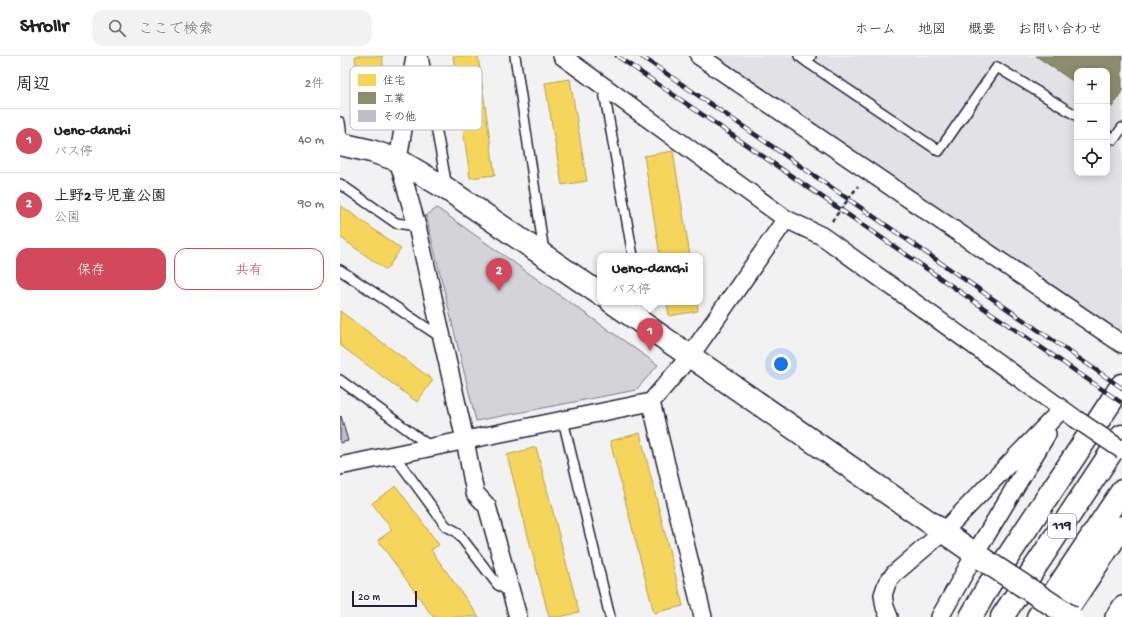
<!DOCTYPE html>
<html lang="ja">
<head>
<meta charset="utf-8">
<style>
  body { margin:0; font-family:"Gochi Hand","Klee One",sans-serif; background:#f2f2f2; color:#222 }
  .controls { position:absolute; right:12px; top:12px; display:grid; overflow:hidden; border-radius:8px; box-shadow:0 2px 10px #0003 }
  .controls button { width:36px; height:36px; display:grid; place-items:center; padding:0; border:0; border-bottom:1px solid #e0e0e0; background:#fff; color:#222; font:20px sans-serif }
  .scale { position:absolute; left:12px; bottom:10px; width:65px; box-sizing:border-box; padding-left:4px; border:2px solid #22223b; border-top:0; font-size:11px; line-height:14px; white-space:nowrap; color:#22223b; -webkit-text-stroke:3px #fff; paint-order:stroke }
  .you { position:absolute; left:441px; top:308px; width:14px; height:14px; margin:-10px; border:3px solid #fff; border-radius:50%; background:#1a73e8; box-shadow:0 0 0 6px #1a73e833 }
  .badge { display:grid; place-items:center; width:26px; height:26px; border-radius:50%; background:#d1495b; color:#fff; font-size:13px; font-weight:700 }
  .pin { position:absolute; translate:-50% -33px; filter:drop-shadow(0 1px 2px #0008) }
  .pin::after { content:''; position:absolute; top:21px; width:14px; height:12px; background:inherit; clip-path:polygon(0 0,100% 0,50% 100%) }
  .popup { position:absolute; left:257px; top:197px; width:106px; height:52px; box-sizing:border-box; display:grid; place-content:center; border-radius:8px; background:#fff; filter:drop-shadow(0 1px 3px #0005); font-size:13px; white-space:nowrap; color:#767676 }
  .popup b { font-size:15px; color:#222 }
  .popup::after { content:''; position:absolute; left:50%; top:100%; margin-left:-8px; border:8px solid transparent; border-top-color:#fff }
  .list { margin:0; padding:0; list-style:none }
  h2 { display:flex; justify-content:space-between; align-items:center; height:52px; margin:0; padding:0 16px; font-size:17px }
  h2 small { font-size:13px; font-weight:400; color:#767676 }
  .list li { display:grid; grid-template-columns:26px 1fr auto; gap:12px; align-items:center; box-sizing:border-box; height:64px; padding:0 16px; border-top:1px solid #e0e0e0 }
  .list b { display:block; font-size:15px; white-space:nowrap }
  .list p { margin:0; font-size:13px; white-space:nowrap; color:#767676 }
  .list em { font-size:13px; font-style:normal; color:#767676 }
  .actions { display:flex; gap:8px; padding:12px 16px }
  .actions a { flex:1; padding:9px 0; border:1px solid #d1495b; border-radius:12px; text-align:center; font-size:14px; color:#d1495b }
  .actions .main { background:#d1495b; color:#fff }
  .icon { flex:none; width:22px; height:22px; fill:none; stroke:currentColor; stroke-width:2; stroke-linecap:round; stroke-linejoin:round }
  .map { position:relative; flex:none; width:782px; height:561px; overflow:hidden }
  header { display:flex; align-items:center; gap:24px; box-sizing:border-box; height:56px; padding:0 20px; background:#fff; border-bottom:1px solid #e0e0e0 }
  header strong { font-size:19px }
  nav { display:flex; gap:22px; margin-inline-start:auto; font-size:14px }
  .search { width:280px; height:36px; background:#f2f2f2; display:flex; align-items:center; gap:10px; box-sizing:border-box; padding:0 14px; border-radius:12px; color:#767676; font-size:15px }
  main { display:flex }
  aside { flex:1; background:#fff }
  .map>svg:first-child { display:block }
  .built { fill:#e2e2e6; fill-rule:evenodd }
  .green { fill:#d3d3d8; stroke:#7a7a8a }
  .homes { fill:#f6d55c; stroke:#b69f52 }
  .industry { fill:#8c8c6e; stroke:#6c6c5f }
  .building { fill:#bebec6; stroke:#22223b }
  .lines { fill:none; stroke-linecap:round; stroke-linejoin:round }
  .service-casing { stroke:#22223b; stroke-width:12 }
  .minor-casing { stroke:#22223b; stroke-width:20 }
  .tertiary-casing { stroke:#22223b; stroke-width:25 }
  .trunk-casing { stroke:#22223b; stroke-width:25 }
  .path { stroke:#22223b; stroke-width:2.5; stroke-dasharray:4 3; stroke-linecap:butt }
  .service { stroke:#fff; stroke-width:9 }
  .minor { stroke:#fff; stroke-width:17 }
  .tertiary { stroke:#fff; stroke-width:22 }
  .trunk { stroke:#fff; stroke-width:22 }
  .rail-casing { stroke:#22223b; stroke-width:4.5 }
  .rail { stroke:#fff; stroke-width:3; stroke-dasharray:9; stroke-linecap:butt }
  .minor-bridge-casing { stroke:#22223b; stroke-width:20; stroke-linecap:butt }
  .tertiary-bridge-casing { stroke:#22223b; stroke-width:25; stroke-linecap:butt }
  .minor-bridge { stroke:#fff; stroke-width:17 }
  .tertiary-bridge { stroke:#fff; stroke-width:22 }
  .labels { text-anchor:middle; dominant-baseline:central; stroke-width:4; stroke-linejoin:round; paint-order:stroke }
  .shield { fill:#fff; stroke:#646476; stroke-width:1 }
  .shield-label { font-size:14px; font-weight:bold; fill:#22223b }
  .key { fill:#fff; stroke:#bdbdc4; stroke-width:1 }
  .key-label { font-size:11px; fill:#22223b }
</style>
</head>
<body>
<header>
<strong>Strollr</strong>
<div class="search"><svg class="icon" aria-label="search" viewBox="0 0 24 24"><circle cx="10" cy="10" r="6"/><path d="M15 15l6 6"/></svg>ここで検索</div>
<nav><a>ホーム</a><a>地図</a><a>概要</a><a>お問い合わせ</a></nav>
</header>
<main>
<aside>
<h2>周辺<small>2件</small></h2>
<ul class="list">
<li><span class="badge">1</span><div><b>Ueno-danchi</b><p>バス停</p></div><em>40 m</em></li>
<li><span class="badge">2</span><div><b>上野2号児童公園</b><p>公園</p></div><em>90 m</em></li>
</ul>
<div class="actions"><a class="main">保存</a><a>共有</a></div>
</aside>
<div class="map">
<svg width="782" height="561" viewBox="0 0 782 561">
  <rect width="100%" height="100%" fill="#f2f2f3"/>
  <filter id="ink" filterUnits="userSpaceOnUse"><feTurbulence type="fractalNoise" baseFrequency=".025" numOctaves="2"/><feDisplacementMap in="SourceGraphic" scale="8" xChannelSelector="R" yChannelSelector="G"/><feConvolveMatrix kernelMatrix="1 2 1 2 8 2 1 2 1" color-interpolation-filters="sRGB"/></filter>
  <g filter="url(#ink)">
    <!-- built -->
    <path class="built" d="M369,0H782V290ZM737,15H767V117H737Z"/>
    <!-- green -->
    <path class="green" d="M97,152L318,309L296,334L136,365L86,160Z"/>
    <!-- homes -->
    <path class="homes" d="M15,0H42L46,33L19,35Z
      M113,0H138L155,119L130,122Z
      M230,23L247,125L222,129L205,27Z
      M333,95L350,200H320L304,100Z
      M0,149L61,193L46,214L0,181Z
      M327,246H357L358,255L329,260Z
      M0,255L93,324L77,346L0,289Z
      M300,377L343,550L314,557L270,385Z
      M196,391L239,556L220,561H209L167,399Z
      M56,430L99,489L91,494L139,561H93L38,484L52,474L32,447Z"/>
    <!-- industry -->
    <path class="industry" d="M696,0H782V35L772,51L767,48V15H737V28Z"/>
    <!-- building -->
    <path class="building" d="M1,360L8,385L0,387V361Z"/>
    <g class="lines">
      <!-- service casing -->
      <g class="service-casing">
        <path id="service" d="M83,0L107,131
          M175,0L204,196
          M459,0L467,6L471,0
          M467,6L599,95L657,11L737,60
          M263,30L293,200
          M0,66L3,89
          M767,79L774,83L782,72
          M0,128L56,167L77,170
          M0,214L102,282
          M301,246L305,265
          M0,324L91,391
          M223,364L270,561
          M54,399L106,470L117,476L158,529L171,537"/>
      </g>
      <!-- minor casing -->
      <g class="minor-casing">
        <path id="minor" d="M75,0L58,104L77,170L125,384L135,437L147,450L178,561
          M222,0L446,163L482,180L736,363
          M359,0L782,288
          M311,346L363,561
          M0,410L311,346L350,300L446,163
          M549,561L545,551L543,539L547,527L555,517L603,476L722,353
          M600,561L635,498L707,378
          M774,561L782,549"/>
      </g>
      <!-- tertiary casing -->
      <g class="tertiary-casing">
        <path id="tertiary" d="M0,88L31,95L58,104L107,133L260,238
          M272,246L644,504"/>
      </g>
      <!-- trunk casing -->
      <g class="trunk-casing">
        <path id="trunk" d="M631,561L649,529L782,329
          M662,561L782,380
          M698,561L782,435
          M722,561L782,471"/>
      </g>
      <!-- path -->
      <path class="path" d="M492,165L518,130"/>
      <!-- service -->
      <use href="#service" class="service"/>
      <!-- minor -->
      <use href="#minor" class="minor"/>
      <!-- tertiary -->
      <use href="#tertiary" class="tertiary"/>
      <!-- trunk -->
      <use href="#trunk" class="trunk"/>
      <!-- rail casing -->
      <g class="rail-casing">
        <path id="rail" d="M277,0L782,347
          M301,0L782,332"/>
      </g>
      <!-- rail -->
      <use href="#rail" class="rail"/>
      <!-- minor-bridge casing -->
      <g class="minor-bridge-casing">
        <path id="minor-bridge" d="M736,363L782,394"/>
      </g>
      <!-- tertiary-bridge casing -->
      <g class="tertiary-bridge-casing">
        <path id="tertiary-bridge" d="M644,504L731,561"/>
      </g>
      <!-- minor-bridge -->
      <use href="#minor-bridge" class="minor-bridge"/>
      <!-- tertiary-bridge -->
      <use href="#tertiary-bridge" class="tertiary-bridge"/>
    </g>
  </g>
  <g class="labels">
    <!-- shield labels -->
    <rect class="shield" x="708" y="458" width="28" height="24" rx="3"/>
    <g class="shield-label">
      <text x="722" y="470">119</text>
    </g>
  </g>
  <!-- legend -->
  <rect x="10" y="10" width="132" height="64" rx="6" class="key"/>
  <rect x="18" y="18" width="18" height="12" fill="#f6d55c"/>
  <rect x="18" y="36" width="18" height="12" fill="#8c8c6e"/>
  <rect x="18" y="54" width="18" height="12" fill="#bebec6"/>
  <g class="key-label">
    <text x="43" y="28">住宅</text>
    <text x="43" y="46">工業</text>
    <text x="43" y="64">その他</text>
  </g>
</svg>
<div class="controls">
<button>+</button>
<button>−</button>
<button><svg class="icon" aria-label="locate" viewBox="0 0 24 24"><circle cx="12" cy="12" r="6"/><path d="M12 2v4M12 18v4M2 12h4M18 12h4"/></svg></button>
</div>
<div class="scale">20 m</div>
<div class="you"></div>
<div class="pin badge" style="left:310px;top:295px">1</div>
<div class="popup"><b>Ueno-danchi</b>バス停</div>
<div class="pin badge" style="left:159px;top:235px">2</div>
</div>
</main>
</body>
</html>
